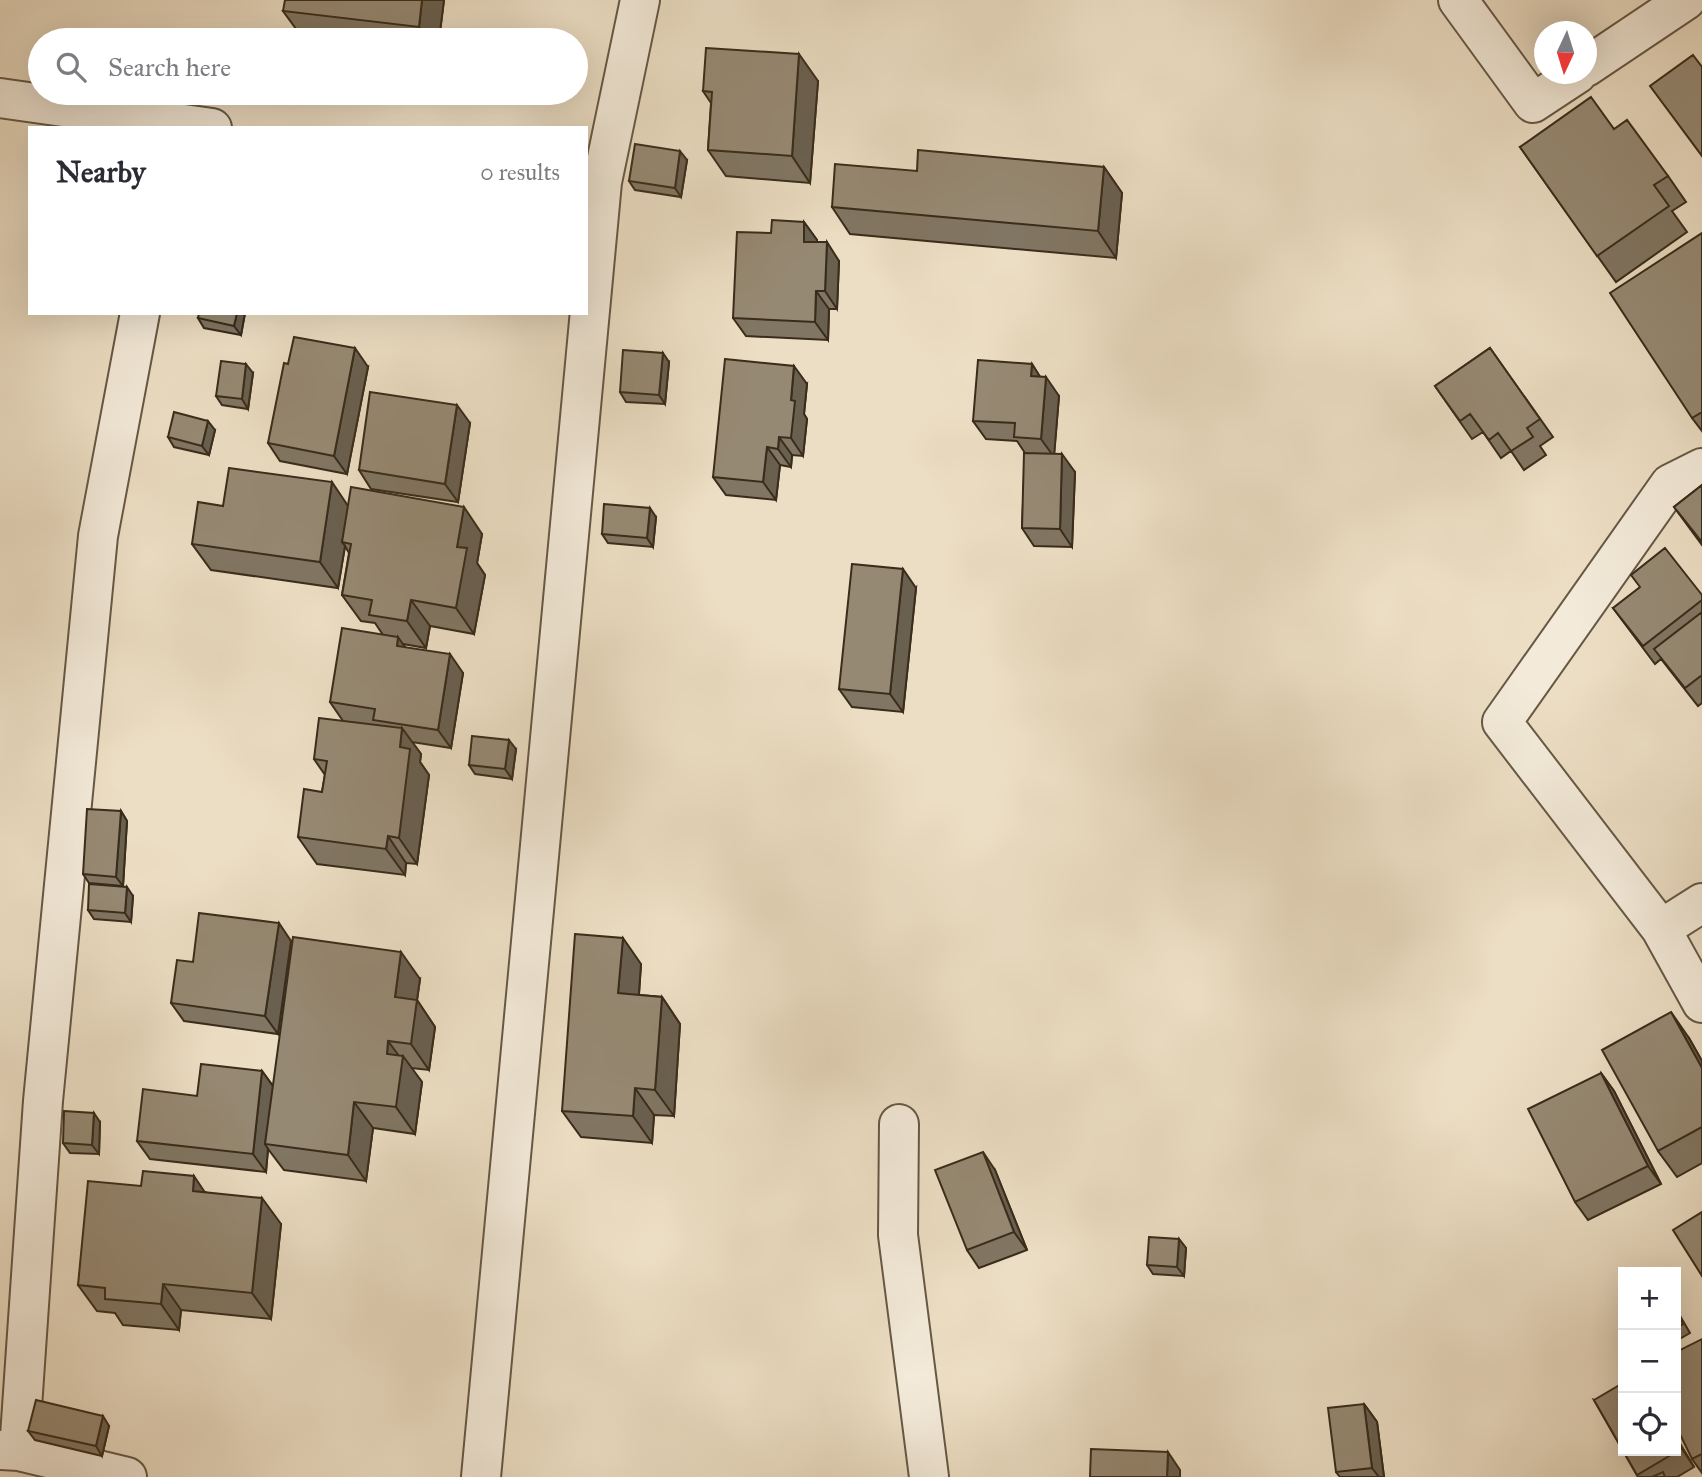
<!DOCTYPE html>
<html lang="en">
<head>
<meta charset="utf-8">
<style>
  body { margin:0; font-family:"IM FELL Great Primer",serif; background:#f2f2f3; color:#2b2b33 }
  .controls { position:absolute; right:21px; bottom:21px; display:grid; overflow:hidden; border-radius:0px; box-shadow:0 7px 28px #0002 }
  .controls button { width:63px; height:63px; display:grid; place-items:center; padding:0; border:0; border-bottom:2px solid #e1e1e2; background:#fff; color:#2b2b33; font:35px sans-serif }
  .compass { position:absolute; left:1534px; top:21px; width:63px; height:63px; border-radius:50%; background:#fff; box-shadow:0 7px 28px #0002; rotate:184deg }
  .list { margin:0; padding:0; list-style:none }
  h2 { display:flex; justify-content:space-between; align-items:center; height:91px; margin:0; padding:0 28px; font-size:30px }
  h2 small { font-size:23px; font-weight:400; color:#7c7c81 }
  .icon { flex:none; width:38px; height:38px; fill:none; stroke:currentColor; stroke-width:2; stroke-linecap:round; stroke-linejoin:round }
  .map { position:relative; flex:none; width:1702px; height:1477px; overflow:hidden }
  .search { position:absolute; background:#fff; box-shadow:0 7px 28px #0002; left:28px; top:28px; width:560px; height:77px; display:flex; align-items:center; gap:18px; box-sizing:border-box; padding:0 24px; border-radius:38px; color:#7c7c81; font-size:26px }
  .panel { position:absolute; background:#fff; box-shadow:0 7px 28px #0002; left:28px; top:126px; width:560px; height:189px; border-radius:0px }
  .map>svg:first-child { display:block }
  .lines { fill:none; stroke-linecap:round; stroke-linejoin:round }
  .minor-casing { stroke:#665845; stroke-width:42 }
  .minor { stroke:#f3ead9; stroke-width:38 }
  .wall { fill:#817663; stroke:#392c1b; stroke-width:2 }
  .shaded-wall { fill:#696050; stroke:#392c1b; stroke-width:2 }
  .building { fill:#968973; stroke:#392c1b; stroke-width:2 }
</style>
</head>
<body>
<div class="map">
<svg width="1702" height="1477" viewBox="0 0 1702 1477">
  <rect width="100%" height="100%" fill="#ecdec4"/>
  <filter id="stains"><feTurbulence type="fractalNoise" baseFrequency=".00286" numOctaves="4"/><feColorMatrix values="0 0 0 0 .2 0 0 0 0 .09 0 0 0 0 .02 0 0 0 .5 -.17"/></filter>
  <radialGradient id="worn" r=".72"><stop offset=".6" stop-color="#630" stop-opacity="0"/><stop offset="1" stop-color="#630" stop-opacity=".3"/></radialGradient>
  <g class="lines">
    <!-- minor casing -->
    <g class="minor-casing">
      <path id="minor" d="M1458,0L1533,103L1577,74
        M1586,67L1686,0
        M0,98L212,128
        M1702,468L1670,484L1502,722L1661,929L1702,1003
        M1661,929L1702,903
        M899,1124L898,1235L929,1477
        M0,1450L19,1451L127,1477
        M19,1451L43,1101L98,536L140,313
        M481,1477L602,182L640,0"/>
    </g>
    <!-- minor -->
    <use href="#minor" class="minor"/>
  </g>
  <!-- wall -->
  <path class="wall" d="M444,0L439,40H327L302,37L283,11Z
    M818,81L810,183L726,176L708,150L711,103L703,91Z
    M1614,129L1668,176L1686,202L1672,211L1687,232L1616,282L1520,147Z
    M687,160L681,197L635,190L629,181Z
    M1104,167L1122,193L1116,258L850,234L832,207L917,171Z
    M804,222L817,240V242L839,261L837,309H829L828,340L746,336L733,318L771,233Z
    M1702,233V431L1692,418Z
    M245,313L241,335L204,328L198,318Z
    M1490,348L1553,437L1540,446L1546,455L1524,470L1511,451L1501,458L1483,432L1472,439L1435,386Z
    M669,362L665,404L626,402L620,392Z
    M1032,364L1040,377L1059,396L1054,454L1075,472L1072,547L1034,546L1022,528L1025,453L1017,441L986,439L973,421Z
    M368,367L347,474L280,461L268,443Z
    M253,373L248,409L222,405L216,396Z
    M807,384L804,414L807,419L803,456L792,455L791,467L780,465L776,500L726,495L713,477Z
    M470,423L458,502L371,489L359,470Z
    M215,430L209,455L174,447L168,437Z
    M1702,485V545L1674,507Z
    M223,506H348L482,534L477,563L485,575L474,634L430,626L426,648L403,644L406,648L463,673L451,748L412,742L421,754L420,762L429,775L417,864L406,863L405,875L317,864L298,837L322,792L325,775L314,759L343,721L330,702L383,635L375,623L361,621L342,595L349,553L345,546L338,588L211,570L192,544Z
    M656,517L653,547L608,543L602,534Z
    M916,588L903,712L852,707L839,689Z
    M1702,595V703L1698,706L1661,659L1655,664L1613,608Z
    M516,749L512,779L475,774L469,765Z
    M121,811L127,821L123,886L89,883L83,874Z
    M133,896L131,922L94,919L88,910Z
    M291,941L278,1034L184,1021L171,1003L193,962Z
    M641,964L639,995L662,997L680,1024L674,1116L654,1115L652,1143L581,1137L562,1111Z
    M420,979L417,1000L435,1027L429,1070L411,1068L422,1082L415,1134L373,1128L366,1181L284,1170L268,1149L266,1172L150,1159L137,1141L262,1071L273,1086Z
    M1689,1038L1702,1061V1163L1677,1177L1658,1151Z
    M1601,1073L1614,1091L1661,1184L1588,1220L1575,1202Z
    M100,1122L99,1154L70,1153L63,1143Z
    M995,1170L1027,1250L979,1268L967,1250Z
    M205,1192L281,1224L271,1319L181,1310L179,1330L123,1325L115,1313L97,1311L78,1285Z
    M1179,1239L1186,1248L1184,1276L1153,1274L1147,1265Z
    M1676,1309L1690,1333L1676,1341Z
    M1702,1339V1473L1692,1459Z
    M1594,1400L1676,1437L1694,1467L1677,1477H1638Z
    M1364,1404L1377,1422L1384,1477H1340L1336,1472Z
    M109,1426L102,1456L35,1440L28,1431Z"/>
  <!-- shaded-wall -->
  <path class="shaded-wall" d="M422,0H444L439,40H428L419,27Z
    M799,54L818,81L810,183L792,156Z
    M680,151L687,160L681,197L675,188Z
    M1104,167L1122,193L1116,258L1098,231Z
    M804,222L817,240L816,260L804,242Z
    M827,242L839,261L837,309L825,291Z
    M816,291L829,309L828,340L815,322Z
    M237,313H245L241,335L234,326Z
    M355,348L368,367L347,474L334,456Z
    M663,353L669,362L665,404L659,395Z
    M246,364L253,373L248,409L242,399Z
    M1032,364L1044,383L1031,376Z
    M794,366L807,384L804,414L807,419L803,456L791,438V400Z
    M1046,377L1059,396L1054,457L1041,439Z
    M457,405L470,423L458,502L445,484Z
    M208,421L215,430L209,455L202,446Z
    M779,437L792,455L791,467L778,449Z
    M767,447L780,465L776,500L763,482Z
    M1062,454L1075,472L1072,547L1060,529Z
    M332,482L350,509L342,542L345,546L338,588L320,562Z
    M464,507L482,534L477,563L485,575L474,634L456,608L457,547Z
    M650,508L656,517L653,547L647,538Z
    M903,569L916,588L903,712L890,694Z
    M411,600L430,626L426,648L407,621Z
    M398,637L411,656L397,646Z
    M450,654L463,673L451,748L438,730Z
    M402,728L421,754L420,762L429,775L417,864L399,838L400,747Z
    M509,740L516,749L512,779L505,769Z
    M121,811L127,821L123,886L116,877Z
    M388,836L406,863L405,875L386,849Z
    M127,887L133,896L131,922L125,913Z
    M279,923L291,941L278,1034L265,1016Z
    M623,938L641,964L637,1020L618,993Z
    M401,952L420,979L417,1000L435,1027L429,1070L411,1044L395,997Z
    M662,997L680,1024L674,1116L655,1090Z
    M1671,1012L1689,1038L1702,1061V1068Z
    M388,1041L402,1060L403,1056L422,1082L415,1134L396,1107L387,1054Z
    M262,1071L275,1089L265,1144L268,1149L266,1172L253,1154Z
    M1601,1073L1614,1091L1661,1184L1648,1166Z
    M635,1088L654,1115L652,1143L633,1116Z
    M354,1102L373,1128L366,1181L348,1155Z
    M94,1113L100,1122L99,1154L92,1145Z
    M983,1152L995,1170L1027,1250L1014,1232Z
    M194,1176L212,1203L193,1191Z
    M262,1198L281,1224L271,1319L252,1293Z
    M1179,1239L1186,1248L1184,1276L1177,1267Z
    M163,1284L181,1310L179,1330L161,1304Z
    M1364,1404L1377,1422L1384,1477H1379L1372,1468Z
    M103,1416L109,1426L102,1456L96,1446Z
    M1676,1437L1694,1467L1676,1440Z
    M1168,1452L1180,1470V1477H1167Z"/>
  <!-- building -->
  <path class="building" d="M285,0H422L419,27L283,11Z
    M706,48L799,54L792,156L708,150L712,92L703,91Z
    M1693,55L1702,67V156L1650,86Z
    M1591,97L1614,129L1627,120L1668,176L1654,185L1669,206L1597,256L1520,147Z
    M635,144L680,151L675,188L629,181Z
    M918,150L1104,167L1098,231L832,207L835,164L917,171Z
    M772,220L804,222V242H827L825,291H816L815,322L733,318L737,232L771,233Z
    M1702,233V412L1692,418L1610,293Z
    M199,313H237L234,326L198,318Z
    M294,337L355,348L334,456L268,443L284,363L288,364Z
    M1490,348L1540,419L1527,428L1533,437L1511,451L1498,433L1489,440L1470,414L1460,421L1435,386Z
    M623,350L663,353L659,395L620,392Z
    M725,359L794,366L791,400L795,401L791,438L779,437L778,449L767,447L763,482L713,477Z
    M978,360L1032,364L1031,376L1046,377L1041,439L1014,437L1015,423L973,421Z
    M221,361L246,364L242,399L216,396Z
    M370,392L457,405L445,484L359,470Z
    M174,412L208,421L202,446L168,437Z
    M1024,453L1062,454L1060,529L1022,528Z
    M229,468L332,482L320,562L192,544L198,502L223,506Z
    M1702,485V542L1674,507Z
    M351,487L464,507L457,547L467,548L456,608L411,600L407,621L369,615L372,600L342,595L351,544L342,542Z
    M604,504L650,508L647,538L602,534Z
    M1665,548L1702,595V600L1643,646L1613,608L1640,587L1631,575Z
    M852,564L903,569L890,694L839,689Z
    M1702,612V675L1685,688L1654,649Z
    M342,628L398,637L397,646L450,654L438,730L373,720L375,709L330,702Z
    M319,718L402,728L400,747L410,749L399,838L388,836L386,849L298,837L304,789L322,792L327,761L314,759Z
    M472,736L509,740L505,769L469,765Z
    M87,809L121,811L116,877L83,874Z
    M89,884L127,887L125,913L88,910Z
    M199,913L279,923L265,1016L171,1003L177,960L193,962Z
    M575,934L623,938L618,993L662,997L655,1090L635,1088L633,1116L562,1111Z
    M293,937L401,952L395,997L417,1000L411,1044L388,1041L387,1054L403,1056L396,1107L354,1102L348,1155L265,1144Z
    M1671,1012L1702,1068V1127L1658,1151L1602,1050Z
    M201,1064L262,1071L253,1154L137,1141L143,1089L197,1096Z
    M1601,1073L1648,1166L1575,1202L1528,1109Z
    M64,1111L94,1113L92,1145L63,1143Z
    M983,1152L1014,1232L967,1250L935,1170Z
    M143,1171L194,1176L193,1191L262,1198L252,1293L163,1284L161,1304L105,1299V1288L78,1285L88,1181L141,1186Z
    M1702,1212V1276L1673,1230Z
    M1149,1237L1179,1239L1177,1267L1147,1265Z
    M1676,1311L1683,1324L1676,1328Z
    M1702,1339V1454L1692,1459L1676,1426V1352Z
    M1623,1383V1451H1676V1440L1681,1449L1637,1475L1594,1400Z
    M36,1400L103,1416L96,1446L28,1431Z
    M1364,1404L1372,1468L1336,1472L1328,1408Z
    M1091,1449L1168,1452L1167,1477H1090Z
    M1663,1472L1665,1477H1652Z"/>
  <rect width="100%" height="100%" filter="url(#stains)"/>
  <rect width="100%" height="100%" fill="url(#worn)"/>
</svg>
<div class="controls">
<button>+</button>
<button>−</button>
<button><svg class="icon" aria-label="locate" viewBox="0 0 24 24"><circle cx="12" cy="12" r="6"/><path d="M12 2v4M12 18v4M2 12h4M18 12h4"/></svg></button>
</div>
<svg class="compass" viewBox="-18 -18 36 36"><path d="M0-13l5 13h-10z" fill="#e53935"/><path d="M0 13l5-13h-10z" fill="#7c7c81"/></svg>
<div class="search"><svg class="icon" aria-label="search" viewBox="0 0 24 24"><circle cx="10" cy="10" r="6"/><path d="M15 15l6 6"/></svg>Search here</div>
<section class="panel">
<h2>Nearby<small>0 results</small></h2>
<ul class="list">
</ul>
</section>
</div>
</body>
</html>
